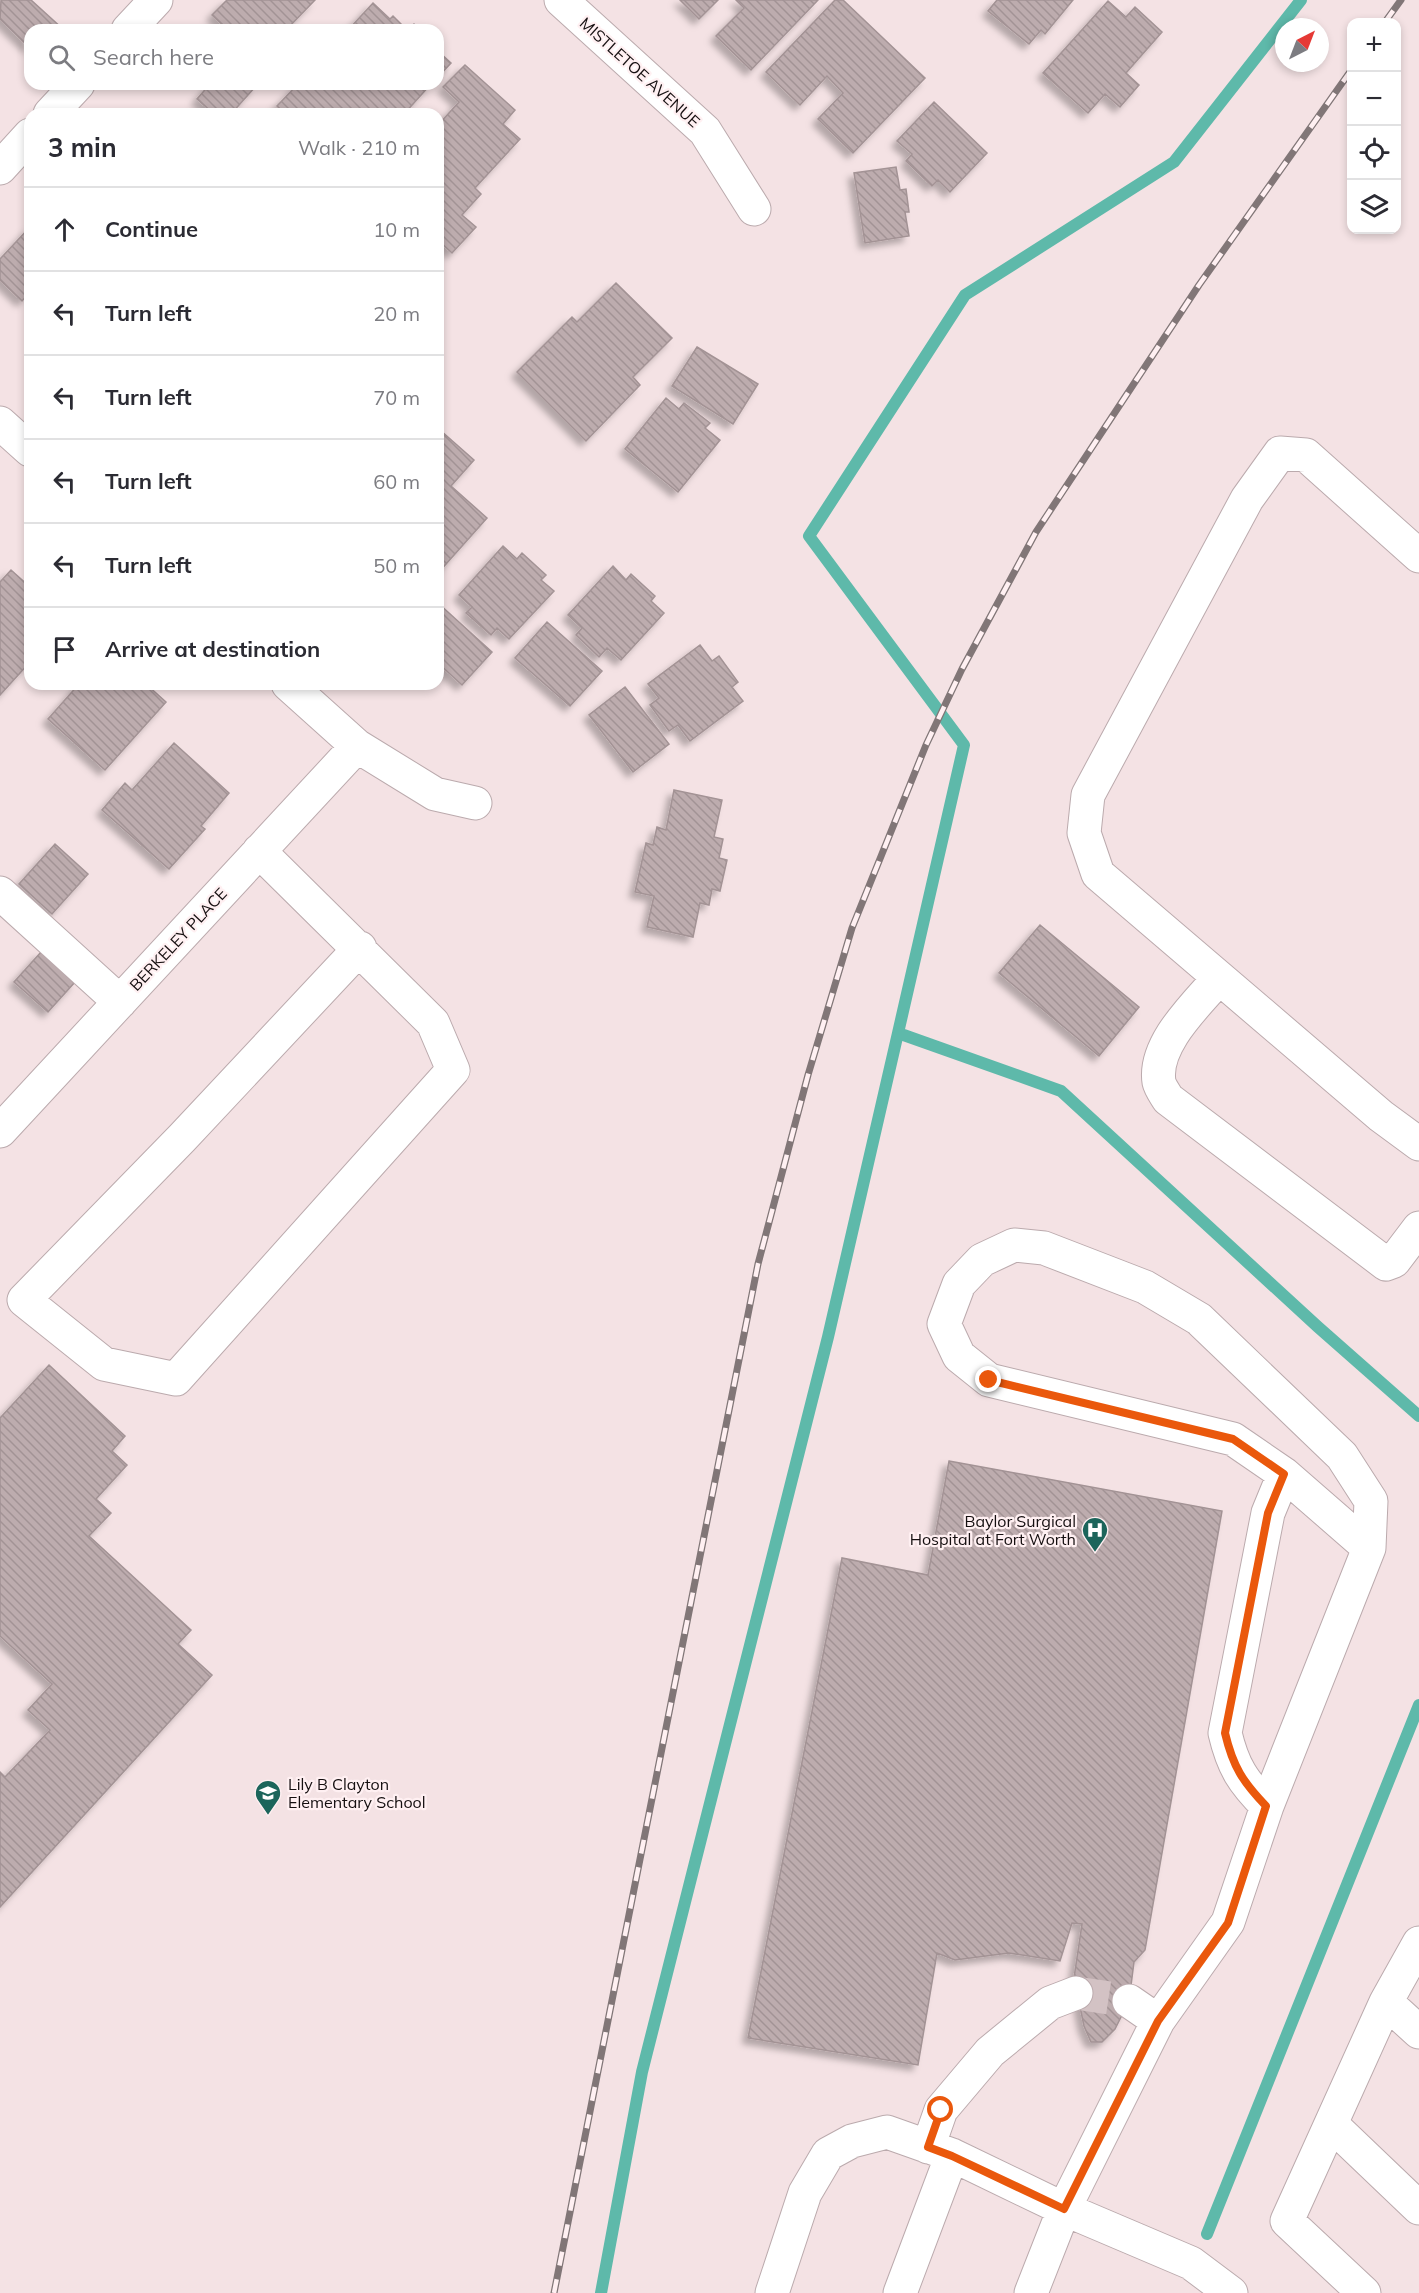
<!DOCTYPE html>
<html lang="en">
<head>
<meta charset="utf-8">
<style>
  body { margin:0; font-family:Mulish,sans-serif; background:#f2f2f3; color:#2b2b33 }
  .controls { position:absolute; right:18px; top:18px; display:grid; overflow:hidden; border-radius:12px; box-shadow:0 3px 9px #0003 }
  .controls button { width:54px; height:54px; display:grid; place-items:center; padding:0; border:0; border-bottom:2px solid #e1e1e2; background:#fff; color:#2b2b33; font:30px sans-serif }
  .compass { position:absolute; left:1275px; top:18px; width:54px; height:54px; border-radius:50%; background:#fff; box-shadow:0 3px 9px #0003; rotate:42deg }
  .stop { position:absolute; width:18px; height:18px; margin:-14px; border:4px solid #ea580c; border-radius:50%; background:#fff }
  .stop.end { background:#ea580c; border-color:#fff; box-shadow:0 2px 6px #0008 }
  .list { margin:0; padding:0; list-style:none }
  h2 { display:flex; justify-content:space-between; align-items:center; height:78px; margin:0; padding:0 24px; font-size:26px }
  h2 small { font-size:20px; font-weight:400; color:#7c7c81 }
  .list li { display:grid; grid-template-columns:39px 1fr auto; gap:18px; align-items:center; box-sizing:border-box; height:84px; padding:0 24px; border-top:2px solid #e1e1e2 }
  .list b { display:block; font-size:22px; white-space:nowrap }
  .list em { font-size:20px; font-style:normal; color:#7c7c81 }
  .icon { flex:none; width:33px; height:33px; fill:none; stroke:currentColor; stroke-width:2; stroke-linecap:round; stroke-linejoin:round }
  .map { position:relative; flex:none; width:1419px; height:2293px; overflow:hidden }
  .search { position:absolute; background:#fff; box-shadow:0 3px 9px #0003; left:24px; top:24px; width:420px; height:66px; display:flex; align-items:center; gap:15px; box-sizing:border-box; padding:0 21px; border-radius:18px; color:#7c7c81; font-size:22px }
  .panel { position:absolute; background:#fff; box-shadow:0 3px 9px #0003; left:24px; top:108px; width:420px; height:582px; border-radius:18px }
  .map>svg:first-child { display:block }
  .lines { fill:none; stroke-linecap:round; stroke-linejoin:round }
  .stream { stroke:#5eb9aa; stroke-width:12 }
  .building { fill:url(#building-back-hatch); stroke:#a39395; stroke-width:1.5; filter:url(#shadow) }
  .minor-tunnel { stroke:#d3c2c4; stroke-width:33; stroke-dasharray:33 16; stroke-linecap:butt }
  .minor-casing { stroke:#bbaaad; stroke-width:35 }
  .minor { stroke:#fff; stroke-width:33 }
  .rail-casing { stroke:#817677; stroke-width:7 }
  .rail { stroke:#fff0f2; stroke-width:4.5; stroke-dasharray:14; stroke-linecap:butt }
  .route { stroke:#ea580c; stroke-width:8 }
  .labels { text-anchor:middle; dominant-baseline:central; stroke-width:4.5; stroke-linejoin:round; paint-order:stroke }
  .street-label { font-size:16px; fill:#150f10; stroke:#fff0f2 }
  .poi-label { font-size:16px; fill:#150f10; stroke:#fff0f2; text-anchor:end }
</style>
</head>
<body>
<div class="map">
<svg width="1419" height="2293" viewBox="0 0 1419 2293">
  <defs>
    <pattern id="building-back-hatch" width="6" height="6" patternUnits="userSpaceOnUse" patternTransform="scale(1.5)"><rect width="6" height="6" fill="#bdacae"/><path d="M-1 5l2 2M0 0l6 6M5-1l2 2" fill="none" stroke="#a29395"/></pattern>
    <filter id="shadow"><feDropShadow dx="-5.5" dy="5.5" stdDeviation="3" flood-color="#0004"/></filter>
  </defs>
  <rect width="100%" height="100%" fill="#f4e2e4"/>
  <g class="lines">
    <!-- stream -->
    <path class="stream" d="M1301,0L1174,162L965,295L809,536L964,745L898,1033L1061,1091L1318,1327L1419,1416
      M1207,2234L1419,1705
      M601,2293L642,2072L828,1337L898,1033"/>
  </g>
  <!-- building -->
  <path class="building" d="M1,0H31L64,30H30V48L0,19Z
    M227,0H315L286,30H228L212,15Z
    M680,0H718L699,19Z
    M736,0H818L751,70L716,36L744,8Z
    M835,0H843L925,78L853,153L818,119L843,93L827,76L800,105L766,72Z
    M997,0H1073L1045,34L1041,30L1029,44L988,11Z
    M1108,1L1126,17L1135,7L1162,32L1126,73L1139,85L1120,107L1105,94L1088,113L1043,73Z
    M373,3L390,19L393,16L407,30H348Z
    M414,24L421,30H409Z
    M438,51L451,63L438,77Z
    M465,65L515,110L503,124L520,139L475,188L481,194L462,215L476,227L452,253L438,240V125L459,102L443,87Z
    M210,84H254L256,86L231,114H214L197,99Z
    M298,84H431L404,114H285L277,106Z
    M934,102L987,153L950,192L938,180L932,186L906,161L912,154L897,141Z
    M896,167L900,190L906,189L909,212H905L909,236L865,243L854,173Z
    M30,227V292L22,301L0,280V259Z
    M616,283L672,338L633,377L640,385L586,441L517,372L572,317L577,322Z
    M697,347L758,384L733,424L672,386Z
    M666,398L679,409L684,403L710,423L705,428L720,440L678,492L625,449Z
    M440,430L474,460L451,486L487,518L438,573V432Z
    M503,546L517,559L522,553L546,575L541,580L554,591L509,639L497,628L491,635L466,613L472,607L459,595Z
    M613,566L626,580L631,574L655,596L651,601L664,613L621,660L607,648L599,657L576,635L582,628L568,615Z
    M11,570L30,587V662L0,695V582Z
    M438,603L492,652L462,685L438,663Z
    M547,622L602,671L570,706L515,658Z
    M700,645L712,661L719,656L738,682L732,687L743,701L690,741L678,725L669,731L650,705L659,698L648,684Z
    M79,684H146L166,702L105,770L48,719Z
    M625,687L669,744L633,772L589,715Z
    M174,743L229,793L201,826L205,829L169,869L102,810L125,783L132,790Z
    M674,790L722,800L714,837L723,839L719,858L727,860L720,891L712,889L709,905L700,903L693,937L647,927L654,896L635,892L646,843L653,845L657,827L666,830Z
    M55,844L88,874L52,914L19,884Z
    M1040,925L1139,1007L1099,1056L999,973Z
    M41,952L75,982L48,1012L14,982Z
    M49,1365L125,1436L112,1451L127,1465L96,1499L111,1513L89,1536L191,1630L178,1644L212,1675L0,1907V1772L5,1777L50,1730L28,1710L52,1684L0,1636V1418Z
    M949,1461L1222,1511L1145,1950L1134,1962L1129,2001L1115,2029L1102,2042H1091L1084,2026L1074,1978L1082,1924L1072,1923L1060,1961L1009,1953L955,1960L937,1953L918,2065L748,2038L842,1558L928,1575Z"/>
  <g class="lines">
    <!-- minor-tunnel -->
    <path class="minor-tunnel" d="M1076,1993L1129,2001"/>
    <!-- minor casing -->
    <g class="minor-casing">
      <path id="minor" d="M561,0L705,131L754,209
        M128,30L156,0
        M50,114L78,84
        M0,168L30,135
        M0,423L30,450
        M1419,556L1306,455L1280,453L1247,499L1088,795L1084,833L1098,874L1381,1116L1419,1144
        M288,684L357,746L435,794L475,803
        M259,851L433,1023L453,1070L176,1379L104,1364L24,1300L182,1138L360,948
        M0,893L120,1002
        M1219,978C1197,1004 1153,1044 1159,1082C1160,1087 1165,1094 1168,1099L1386,1264L1394,1261L1419,1228
        M0,1131L357,746
        M1267,1806C1243,1782 1233,1767 1225,1733L1268,1513L1284,1474
        M1129,2001L1158,2021
        M1386,2002L1419,1943
        M1331,2124L1419,2208
        M928,2147L941,2110L990,2052L1050,2003L1076,1993
        M772,2293L805,2193L828,2154L852,2141L887,2132L952,2155L1064,2209L1191,2263L1231,2293
        M900,2293L952,2155
        M1031,2293L1064,2209L1158,2021L1228,1922L1267,1806L1369,1548L1371,1501L1342,1456L1199,1319L1145,1287L1044,1248L1014,1245L982,1260L959,1284L944,1324L959,1356L989,1380L1233,1439L1284,1474L1369,1548
        M1364,2293L1287,2221L1386,2002L1419,2032"/>
    </g>
    <!-- minor -->
    <use href="#minor" class="minor"/>
    <!-- rail casing -->
    <g class="rail-casing">
      <path id="rail" d="M1385,22L1401,0
        M554,2293L758,1264L808,1075L852,928L926,745L962,669L1036,532L1199,285L1352,69"/>
    </g>
    <!-- rail -->
    <use href="#rail" class="rail"/>
  </g>
  <g class="lines">
    <!-- route -->
    <path class="route" d="M941,2110L928,2147L952,2156L1064,2209L1158,2021L1228,1923L1266,1806C1243,1782 1233,1767 1225,1733L1268,1513L1284,1474L1233,1439L989,1380"/>
  </g>
  <!-- icons -->
  <defs>
    <g id="hospital-pin" transform="scale(1.35)"><path d="M0 17L-7.5 6A9.5 9.5 0 1 1 7.5 6Z" fill="#1c655b" stroke="#fff0f2"/><path d="M-5-5h3v3.5h4V-5h3V5h-3V1.5h-4V5h-3Z" fill="#fff"/></g>
    <g id="school-pin" transform="scale(1.35)"><path d="M0 17L-7.5 6A9.5 9.5 0 1 1 7.5 6Z" fill="#1c655b" stroke="#fff0f2"/><path d="M0-5L7-2L0 1L-7-2ZM-4 1L0 2.5L4 1V4Q0 6-4 4Z" fill="#fff"/></g>
  </defs>
  <g fill-rule="evenodd">
    <use href="#hospital-pin" x="1095" y="1530"/>
    <use href="#school-pin" x="268" y="1793"/>
  </g>
  <g class="labels">
    <!-- street labels -->
    <g class="street-label">
      <text transform="translate(640 72) rotate(42)">MISTLETOE AVENUE</text>
      <text transform="translate(178 939) rotate(-47)">BERKELEY PLACE</text>
    </g>
    <!-- poi labels -->
    <g class="poi-label">
      <text x="1076" y="1521">Baylor Surgical<tspan x="1076" dy="18">Hospital at Fort Worth</tspan></text>
      <text x="288" y="1784" text-anchor="start">Lily B Clayton<tspan x="288" dy="18">Elementary School</tspan></text>
    </g>
  </g>
</svg>
<div class="controls">
<button>+</button>
<button>−</button>
<button><svg class="icon" aria-label="locate" viewBox="0 0 24 24"><circle cx="12" cy="12" r="6"/><path d="M12 2v4M12 18v4M2 12h4M18 12h4"/></svg></button>
<button><svg class="icon" aria-label="layers" viewBox="0 0 24 24"><path d="M12 4l9 5-9 5-9-5zM3 14l9 5 9-5"/></svg></button>
</div>
<svg class="compass" viewBox="-18 -18 36 36"><path d="M0-13l5 13h-10z" fill="#e53935"/><path d="M0 13l5-13h-10z" fill="#7c7c81"/></svg>
<div class="stop" style="left:941px;top:2110px"></div>
<div class="stop end" style="left:989px;top:1380px"></div>
<div class="search"><svg class="icon" aria-label="search" viewBox="0 0 24 24"><circle cx="10" cy="10" r="6"/><path d="M15 15l6 6"/></svg>Search here</div>
<section class="panel">
<h2>3 min<small>Walk · 210 m</small></h2>
<ul class="list">
<li><svg class="icon" aria-label="ahead" viewBox="0 0 24 24"><path d="M12 20V5M6 11l6-6 6 6"/></svg><div><b>Continue</b></div><em>10 m</em></li>
<li><svg class="icon" aria-label="left" viewBox="0 0 24 24"><path d="M17 20v-9H6M10 6l-5 5 5 5"/></svg><div><b>Turn left</b></div><em>20 m</em></li>
<li><svg class="icon" aria-label="left" viewBox="0 0 24 24"><path d="M17 20v-9H6M10 6l-5 5 5 5"/></svg><div><b>Turn left</b></div><em>70 m</em></li>
<li><svg class="icon" aria-label="left" viewBox="0 0 24 24"><path d="M17 20v-9H6M10 6l-5 5 5 5"/></svg><div><b>Turn left</b></div><em>60 m</em></li>
<li><svg class="icon" aria-label="left" viewBox="0 0 24 24"><path d="M17 20v-9H6M10 6l-5 5 5 5"/></svg><div><b>Turn left</b></div><em>50 m</em></li>
<li><svg class="icon" aria-label="arrive" viewBox="0 0 24 24"><path d="M6 21V4h12l-3 4 3 4H6"/></svg><div><b>Arrive at destination</b></div></li>
</ul>
</section>
</div>
</body>
</html>
